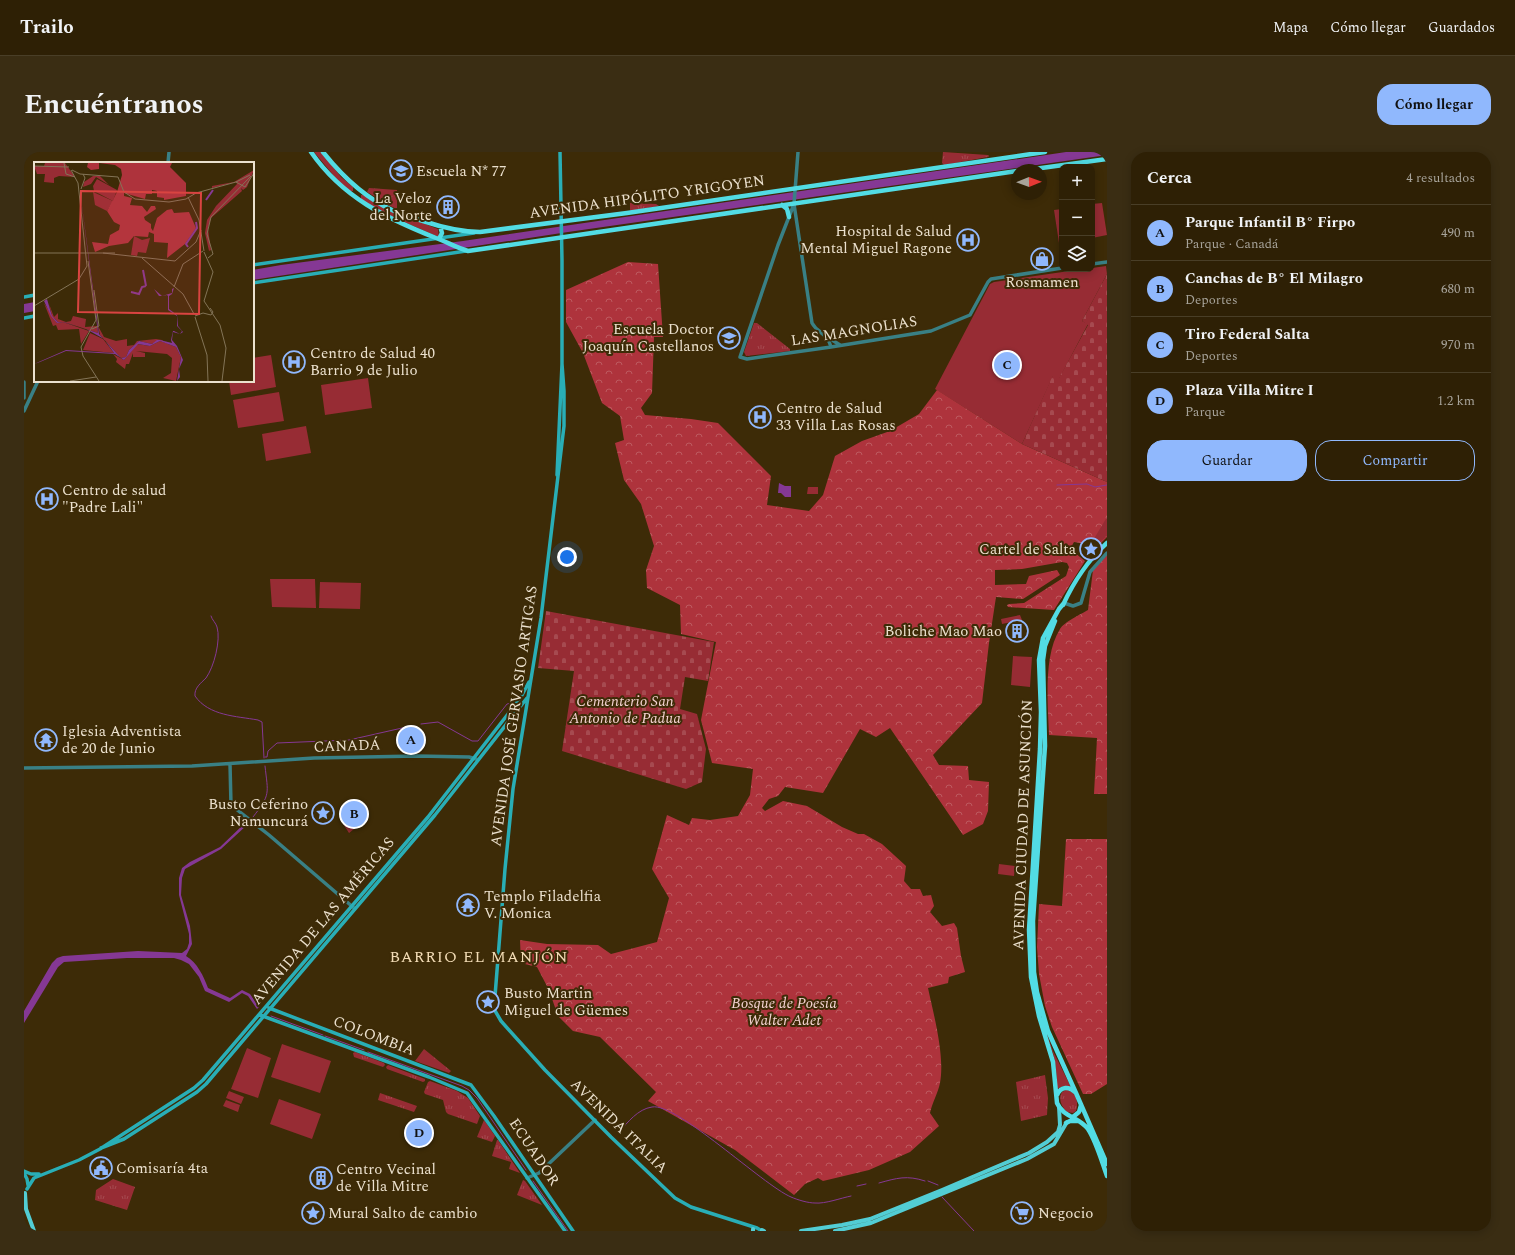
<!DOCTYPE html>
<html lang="es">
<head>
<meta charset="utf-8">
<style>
  body { margin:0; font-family:Spectral,serif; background:#3a2d13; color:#f1f3f6 }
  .controls { position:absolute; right:12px; top:12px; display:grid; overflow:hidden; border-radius:8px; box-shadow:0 2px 10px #0003 }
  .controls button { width:36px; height:36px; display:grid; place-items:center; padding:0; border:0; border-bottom:1px solid #493e27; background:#2e2005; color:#f1f3f6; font:20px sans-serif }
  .compass { position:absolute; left:987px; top:12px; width:36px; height:36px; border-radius:50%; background:#2e2005; box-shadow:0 2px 10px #0003; rotate:89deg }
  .you { position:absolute; left:543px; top:405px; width:14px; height:14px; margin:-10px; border:3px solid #fff; border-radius:50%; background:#1a73e8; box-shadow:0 0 0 6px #1a73e833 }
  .badge { display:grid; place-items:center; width:26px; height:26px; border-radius:50%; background:#90b8fd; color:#111; font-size:13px; font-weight:700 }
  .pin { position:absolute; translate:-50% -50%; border:2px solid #fff; box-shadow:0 1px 4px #0006 }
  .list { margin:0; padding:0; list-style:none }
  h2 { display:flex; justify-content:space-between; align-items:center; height:52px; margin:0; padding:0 16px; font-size:17px }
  h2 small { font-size:13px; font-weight:400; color:#a7a39a }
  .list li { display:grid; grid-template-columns:26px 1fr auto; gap:12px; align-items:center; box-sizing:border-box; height:56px; padding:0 16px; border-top:1px solid #493e27 }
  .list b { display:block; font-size:15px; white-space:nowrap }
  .list p { margin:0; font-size:13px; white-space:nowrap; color:#a7a39a }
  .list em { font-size:13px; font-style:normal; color:#a7a39a }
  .actions { display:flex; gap:8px; padding:12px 16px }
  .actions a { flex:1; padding:9px 0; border:1px solid #90b8fd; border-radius:16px; text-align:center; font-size:14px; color:#90b8fd }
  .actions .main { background:#90b8fd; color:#111 }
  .icon { flex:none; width:22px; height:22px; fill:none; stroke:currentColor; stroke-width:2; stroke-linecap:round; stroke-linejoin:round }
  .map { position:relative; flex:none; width:1083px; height:1079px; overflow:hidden; border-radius:16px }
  header { display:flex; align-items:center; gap:24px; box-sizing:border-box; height:56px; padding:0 20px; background:#2e2005; border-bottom:1px solid #493e27 }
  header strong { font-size:19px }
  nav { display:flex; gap:22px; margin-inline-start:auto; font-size:14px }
  .intro { display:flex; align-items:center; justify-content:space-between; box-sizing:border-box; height:96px; padding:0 24px }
  h1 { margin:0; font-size:28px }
  .button { padding:10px 18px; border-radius:16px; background:#90b8fd; color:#111; font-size:14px; font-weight:700 }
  main { display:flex; gap:24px; padding:0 24px }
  aside { flex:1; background:#2e2005; border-radius:16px; box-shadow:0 2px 10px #0003 }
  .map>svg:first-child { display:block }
  .grass { fill:#972c34 }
  .forest { fill:url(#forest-crowns) }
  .cemetery { fill:url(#cemetery-stones) }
  .park { fill:url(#park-tufts) }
  .water { fill:#853894 }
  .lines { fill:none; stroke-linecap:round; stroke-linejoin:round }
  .stream { stroke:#853894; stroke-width:1 }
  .tertiary { stroke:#398085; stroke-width:3.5 }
  .secondary { stroke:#29aeb6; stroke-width:3.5 }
  .primary { stroke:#52cdd4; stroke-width:4 }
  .trunk { stroke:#52dce4; stroke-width:4.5 }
  .labels { text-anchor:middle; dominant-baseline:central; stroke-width:4; stroke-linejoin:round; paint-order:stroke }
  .poi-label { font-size:15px; fill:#ece1ce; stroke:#3d2b07; text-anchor:start }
  .street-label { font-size:15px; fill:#ece1ce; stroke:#3d2b07 }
  .park-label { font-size:15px; font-style:italic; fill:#f5d3d2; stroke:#3d2b07 }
  .neighbourhood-label { font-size:16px; letter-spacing:1px; fill:#f2dbb5; stroke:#3d2b07 }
  .inset-river { fill:none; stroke:#853894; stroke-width:2 }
  .inset-road { fill:none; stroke:#837457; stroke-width:1 }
  .view { fill:#d94441; fill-opacity:0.15; stroke:#d94441; stroke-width:2 }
  .inset-edge { fill:none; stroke:#ece1ce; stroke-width:2 }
</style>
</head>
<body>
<header>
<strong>Trailo</strong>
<nav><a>Mapa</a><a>Cómo llegar</a><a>Guardados</a></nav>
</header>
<div class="intro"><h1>Encuéntranos</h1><a class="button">Cómo llegar</a></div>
<main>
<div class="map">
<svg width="1083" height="1079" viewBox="0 0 1083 1079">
  <defs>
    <pattern id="forest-crowns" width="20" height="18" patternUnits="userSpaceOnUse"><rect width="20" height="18" fill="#ae333c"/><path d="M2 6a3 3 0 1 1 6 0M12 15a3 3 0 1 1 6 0" fill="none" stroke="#bd5a60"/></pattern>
    <pattern id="cemetery-stones" width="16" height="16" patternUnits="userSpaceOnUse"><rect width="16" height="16" fill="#972c34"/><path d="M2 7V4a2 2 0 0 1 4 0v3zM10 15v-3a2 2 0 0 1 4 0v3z" fill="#a64a50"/></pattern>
    <pattern id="park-tufts" width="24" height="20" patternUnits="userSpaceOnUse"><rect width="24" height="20" fill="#972c34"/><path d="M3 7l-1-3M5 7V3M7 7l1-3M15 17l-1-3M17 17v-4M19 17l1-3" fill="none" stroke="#a64a50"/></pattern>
  </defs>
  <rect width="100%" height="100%" fill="#3d2b07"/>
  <!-- grass -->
  <path class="grass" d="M290,0H297L317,25L329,35V39H326L315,30Z
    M337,43H339L362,57L414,77L415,85L357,60L337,47Z
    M1078,51L1083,83L1068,86V52Z
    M1038,57V90L1035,91L1030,58Z
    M1082,114L1083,122L1058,169L1064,172L1035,227L1029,224L998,292L911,237L966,132L970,130L1059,117H1068V116Z
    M247,203L252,235L207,243L205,229H229V206Z
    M344,226L348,256L301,263L297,233Z
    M255,240L260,269L214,276L209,248Z
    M282,274L287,301L242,309L238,282Z
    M784,335H794V342H783Z
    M246,427H291L292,456L248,455Z
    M296,430L337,431L336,457L295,456Z
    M1035,458L1022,487L1017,508L1018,602L1006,780V804L1007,819L1014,858L1029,899L1047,935L1039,934L1033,937C1033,925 1032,913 1029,901C1024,887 1018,874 1014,860C1008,836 1006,812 1005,788L1017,600L1016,509L1022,485Z
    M996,463L998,468L978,472L977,467Z
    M989,504L1008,505L1006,535L987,533Z
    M334,650L344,666L325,681L316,667L319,666L317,659Z
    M975,712L991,714L990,724L974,722Z
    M258,892L307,909L296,941L247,925Z
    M223,896L247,906L234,946L207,937Z
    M205,939L220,945L217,952L202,946Z
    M255,947L297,962L288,987L246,972Z
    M202,948L216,953L214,960L199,954Z"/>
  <!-- forest -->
  <path class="forest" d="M604,110L634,112L639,185H630L628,241L617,256L621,263L667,267L694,271L747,324L743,353L785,359L799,343L811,304L838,289L866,279L895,262L913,238L998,292L1083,330V385L1074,394L1050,390L1046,397L1061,409L1030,458L984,455L983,453L985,452L1000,451L1042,424L1045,415L1043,411L1038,410L998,417L971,418V433L1002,432L1005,424L1033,418L1036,423L999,447L972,445L965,491L958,551L909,603L915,613L944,614L945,628L965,630L964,659L959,672L939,683L866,576L852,585L836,577L799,641L761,635L754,644L745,647L738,656L741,659L759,649L783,654L818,675L834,682H840L858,692L882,714L880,729L887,737H896L899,744L907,743L910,754L906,760L918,774L930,771L933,776L937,804L941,820L925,825L924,831L904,836C910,864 921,904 916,931C914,941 908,951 906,961L915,974L886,1000L845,1018L799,1029L794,1026L781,1032L770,1043L711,998L624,949L632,940L576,885L549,879L534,864L525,838L513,815L497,811L496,788L523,792L574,793L587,802L633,790L645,746L628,717L643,663L665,673L668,666L686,668L714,664L726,643L729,617L688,611L677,568L692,490L657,482L656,453L623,436L622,418L630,394L617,352L600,328L591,291L600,288L596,264L578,251L559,201L542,170V138Z
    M1083,401V642H1070L1073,586L1025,583C1024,552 1019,504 1036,477C1040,470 1057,462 1064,458L1069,418Z
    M1042,687H1083V932L1067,942H1059L1028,875L1021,854L1015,822L1013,795L1015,752L1038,754Z"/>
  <!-- cemetery -->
  <path class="cemetery" d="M1083,122V330L998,292L1029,223L1035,226L1064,173L1058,169Z
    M522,459L690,490L684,529L661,525L656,557L673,562L682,597L678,630L662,637L538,599L550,519L514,516Z"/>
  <!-- park -->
  <path class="park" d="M919,0L964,3L965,4L964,5L920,13L918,11Z
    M345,36L373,38V57L366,54L343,40Z
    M606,51L632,52L635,54L606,59Z
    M730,171H733L766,197V199L722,204L720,200Z
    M1083,365V384L1075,391L1068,390Z
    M383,576H390L391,601H384Z
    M400,897L427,919L425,921L391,909Z
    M331,900L360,911L361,913L359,915L330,905L329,901Z
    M364,913L401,927V929L399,930L363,917L362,915Z
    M1021,923L1024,946L1023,963L997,969L992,930Z
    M406,929L433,939L444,946L456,964L453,972L424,962L422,960L419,948L401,942L400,940L404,930Z
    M1042,938C1052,939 1055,950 1052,959L1049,961L1043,960C1037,954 1034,947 1038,940Z
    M356,941L393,954L390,960L354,948Z
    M460,968L471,984L468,990L453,985Z
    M390,974L403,979L400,987L388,982Z
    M473,988H474L496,1021L485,1017L487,1010L468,1004Z
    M89,1027L111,1035L103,1058L71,1048L72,1038Z
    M499,1028L501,1029L518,1053L493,1043Z"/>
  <!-- water -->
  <path class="water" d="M1042,0H1083V3L544,80L229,128V118L257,113L439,89Z
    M11,150V159L0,161V152Z
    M755,331L761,334H767V345H761L757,341H754Z
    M221,671L223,673L197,697L161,717L158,726L157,743L166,774L168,792L162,804C173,810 180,825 184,836L206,846L218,838L226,842L235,855L233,857L224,844L218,841L205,850L181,839L175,825L165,812L157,808L150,806H103L40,810L34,815L0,871V859L28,811L33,806L39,804L114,799L158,801L163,797L165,791V782L155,743V726L158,716L166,710L196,695Z"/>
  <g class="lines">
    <!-- stream -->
    <path class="stream" d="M1033,333L1063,332L1071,335L1083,333
      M187,464C188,468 192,471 193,475C197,488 190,515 182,526C177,531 170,536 171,544C185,564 212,564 234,568L238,570L240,606
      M397,572L414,570L448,589H454L483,552L488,551
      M241,605H243L244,599L253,591L325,588L387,574
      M229,665C247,642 244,642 241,614
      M247,864L299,883
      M301,884L340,898
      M344,900L438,934L445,938L453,946L502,1018
      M595,980C604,970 614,957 628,955C652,950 739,1033 767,1045C774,1048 784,1051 791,1051C801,1052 817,1046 827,1044
      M509,1029L544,1079
      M904,1029L914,1033
      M855,1031C873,1026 883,1023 901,1029
      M833,1034L842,1032
      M918,1045L950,1079"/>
    <!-- tertiary -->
    <path class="tertiary" d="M774,0L770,52L788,171C794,182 803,180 807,195
      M144,11L145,0
      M770,52L754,93L716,205L723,207L807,195L907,179L946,163L964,130L967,127L1038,116
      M1068,112L1083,110
      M805,186L816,193
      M0,230V246
      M0,259L14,229
      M1040,451L1049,454L1057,451L1066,420L1083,401
      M206,612L207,653L245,683L330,756
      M0,616L168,614L290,606L393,604L445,605L452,607
      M503,1026L515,1021L571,968"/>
    <!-- secondary -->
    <path class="secondary" d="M536,0L538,109V212
      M229,113L450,81
      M229,131L442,99
      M0,145L11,143
      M0,166L11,164
      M533,323L538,212L540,239V274L517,466L489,637L481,717L470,857L477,869L521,918L587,985L651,1046L667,1055L733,1076L738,1079
      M245,856L447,933L470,964L549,1079
      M236,863L405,925L443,941L541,1079
      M77,996L100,987L173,940L182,932L411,663L503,546
      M0,1019L7,1022H15
      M0,1021L3,1027L4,1033
      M3,1037L10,1026L55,1008L76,997L170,936L179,928L404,665L484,562L498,543L505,530"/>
    <!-- primary -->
    <path class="primary" d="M1,1041L2,1057L10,1079
      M0,1075L1,1079
      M729,1077V1079
      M738,1078L740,1079
      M777,1079L818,1073L846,1067L918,1038L1005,1001L1023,990L1034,980L1036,973L1035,955
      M811,1079L847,1071L1003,1007L1030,992L1043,970"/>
    <!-- trunk -->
    <path class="trunk" d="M287,0C319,46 362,66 412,86C423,90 433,96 444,99L993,19
      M299,0C318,24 341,46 370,59C379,63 389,66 399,69C417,75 437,80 456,80L603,61L1021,0
      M1003,18L1083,7
      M758,53L763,57L765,65
      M415,87L418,81L416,74
      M1040,451L1035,457L1019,486L1015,508L1017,560L1016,597L1005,778L1007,825L1015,864L1029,910L1033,951C1039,965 1055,965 1064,977C1072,989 1078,1010 1083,1024
      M1039,453C1049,431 1065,407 1083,391
      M1031,469L1021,494L1019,508L1021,594L1009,769L1010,820L1013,840L1024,879L1052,941
      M1033,943C1037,934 1045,934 1052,941L1083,1012
      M1049,965L1055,960L1057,953
      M1042,971L1046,969H1053"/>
  </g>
  <!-- icons -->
  <defs>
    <g id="school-ring" transform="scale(1.15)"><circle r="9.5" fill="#3d2b07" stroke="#90b8fd" stroke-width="1.5"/><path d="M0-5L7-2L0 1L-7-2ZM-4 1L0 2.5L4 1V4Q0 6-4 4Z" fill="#90b8fd"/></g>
    <g id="building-ring" transform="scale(1.15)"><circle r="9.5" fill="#3d2b07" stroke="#90b8fd" stroke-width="1.5"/><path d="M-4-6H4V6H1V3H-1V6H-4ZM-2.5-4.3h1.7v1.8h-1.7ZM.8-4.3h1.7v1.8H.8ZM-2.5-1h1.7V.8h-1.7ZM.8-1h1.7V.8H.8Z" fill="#90b8fd"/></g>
    <g id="hospital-ring" transform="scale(1.15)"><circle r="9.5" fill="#3d2b07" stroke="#90b8fd" stroke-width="1.5"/><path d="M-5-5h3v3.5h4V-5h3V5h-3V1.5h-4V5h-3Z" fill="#90b8fd"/></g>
    <g id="shop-ring" transform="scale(1.15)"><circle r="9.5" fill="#3d2b07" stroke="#90b8fd" stroke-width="1.5"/><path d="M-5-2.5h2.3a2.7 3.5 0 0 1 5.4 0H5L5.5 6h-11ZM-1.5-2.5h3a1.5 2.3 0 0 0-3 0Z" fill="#90b8fd"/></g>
    <g id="sight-ring" transform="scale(1.15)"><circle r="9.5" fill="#3d2b07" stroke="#90b8fd" stroke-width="1.5"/><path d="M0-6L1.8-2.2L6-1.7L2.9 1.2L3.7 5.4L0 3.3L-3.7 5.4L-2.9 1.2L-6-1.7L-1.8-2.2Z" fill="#90b8fd"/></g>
    <g id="temple-ring" transform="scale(1.15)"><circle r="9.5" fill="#3d2b07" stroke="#90b8fd" stroke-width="1.5"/><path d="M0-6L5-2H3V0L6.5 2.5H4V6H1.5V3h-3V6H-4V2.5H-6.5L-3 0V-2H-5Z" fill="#90b8fd"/></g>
    <g id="civic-ring" transform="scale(1.15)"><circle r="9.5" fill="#3d2b07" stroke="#90b8fd" stroke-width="1.5"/><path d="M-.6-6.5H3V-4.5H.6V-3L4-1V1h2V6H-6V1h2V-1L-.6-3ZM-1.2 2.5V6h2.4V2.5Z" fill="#90b8fd"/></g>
    <g id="supermarket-ring" transform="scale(1.15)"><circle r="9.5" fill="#3d2b07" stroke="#90b8fd" stroke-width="1.5"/><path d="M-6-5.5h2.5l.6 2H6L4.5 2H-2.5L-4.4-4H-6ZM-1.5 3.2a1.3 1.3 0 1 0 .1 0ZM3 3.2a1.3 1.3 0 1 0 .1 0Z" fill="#90b8fd"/></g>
  </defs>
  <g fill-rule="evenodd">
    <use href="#school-ring" x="377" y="19"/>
    <use href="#building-ring" x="424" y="55"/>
    <use href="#hospital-ring" x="944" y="88"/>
    <use href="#shop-ring" x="1018" y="107"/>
    <use href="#school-ring" x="705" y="186"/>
    <use href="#hospital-ring" x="270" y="210"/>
    <use href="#hospital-ring" x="736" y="265"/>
    <use href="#hospital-ring" x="23" y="347"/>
    <use href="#sight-ring" x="1067" y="397"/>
    <use href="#building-ring" x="993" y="479"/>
    <use href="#temple-ring" x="22" y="588"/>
    <use href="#sight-ring" x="299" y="661"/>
    <use href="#temple-ring" x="444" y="753"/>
    <use href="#sight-ring" x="464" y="850"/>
    <use href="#civic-ring" x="77" y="1016"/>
    <use href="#building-ring" x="297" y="1026"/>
    <use href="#sight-ring" x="289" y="1061"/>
    <use href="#supermarket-ring" x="998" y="1061"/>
  </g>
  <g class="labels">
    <!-- poi labels -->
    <g class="poi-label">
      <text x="392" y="19">Escuela N* 77</text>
      <text x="408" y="46" text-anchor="end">La Veloz<tspan x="408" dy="17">del Norte</tspan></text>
      <text x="928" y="79" text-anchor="end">Hospital de Salud<tspan x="928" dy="17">Mental Miguel Ragone</tspan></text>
      <text x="1018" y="130" text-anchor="middle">Rosmamen</text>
      <text x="690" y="177" text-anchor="end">Escuela Doctor<tspan x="690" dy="17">Joaquín Castellanos</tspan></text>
      <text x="286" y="201">Centro de Salud 40<tspan x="286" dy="17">Barrio 9 de Julio</tspan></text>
      <text x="752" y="256">Centro de Salud<tspan x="752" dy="17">33 Villa Las Rosas</tspan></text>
      <text x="38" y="338">Centro de salud<tspan x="38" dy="17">"Padre Lali"</tspan></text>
      <text x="1052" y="397" text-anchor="end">Cartel de Salta</text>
      <text x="978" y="479" text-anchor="end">Boliche Mao Mao</text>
      <text x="38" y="579">Iglesia Adventista<tspan x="38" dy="17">de 20 de Junio</tspan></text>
      <text x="284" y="652" text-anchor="end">Busto Ceferino<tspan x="284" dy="17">Namuncurá</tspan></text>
      <text x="460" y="744">Templo Filadelfia<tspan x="460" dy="17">V. Monica</tspan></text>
      <text x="480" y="841">Busto Martin<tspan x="480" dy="17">Miguel de Güemes</tspan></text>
      <text x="92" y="1016">Comisaría 4ta</text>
      <text x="312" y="1017">Centro Vecinal<tspan x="312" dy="17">de Villa Mitre</tspan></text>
      <text x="304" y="1061">Mural Salto de cambio</text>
      <text x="1014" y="1061">Negocio</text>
    </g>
    <!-- street labels -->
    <g class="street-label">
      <text transform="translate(623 45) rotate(-8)">AVENIDA HIPÓLITO YRIGOYEN</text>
      <text transform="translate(830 179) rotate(-9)">LAS MAGNOLIAS</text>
      <text transform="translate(490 564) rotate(-82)">AVENIDA JOSÉ GERVASIO ARTIGAS</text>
      <text transform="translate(323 594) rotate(-2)">CANADÁ</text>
      <text transform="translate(999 673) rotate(-88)">AVENIDA CIUDAD DE ASUNCIÓN</text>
      <text transform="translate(299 769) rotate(-50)">AVENIDA DE LAS AMÉRICAS</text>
      <text transform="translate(350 884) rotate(21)">COLOMBIA</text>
      <text transform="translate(595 974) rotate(44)">AVENIDA ITALIA</text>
      <text transform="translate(510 1000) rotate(56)">ECUADOR</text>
    </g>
    <!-- park labels -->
    <g class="park-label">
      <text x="601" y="549">Cementerio San<tspan x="601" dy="17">Antonio de Padua</tspan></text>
      <text x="760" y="851">Bosque de Poesía<tspan x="760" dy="17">Walter Adet</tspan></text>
    </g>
    <!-- neighbourhood labels -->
    <g class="neighbourhood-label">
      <text x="455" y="805">BARRIO EL MANJÓN</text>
    </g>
  </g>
  <!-- overview -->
  <g transform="translate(10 10)">
    <rect width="220" height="220" fill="#3d2b07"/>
    <path d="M220,8L213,25L209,28L207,26L208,29L177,56L174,67L177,88L175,89L171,71L173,58L182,44L203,22L202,20L178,26V24L200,20ZM59,14H66L75,23L62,15L57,22L49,25L50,20ZM59,30L79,39L73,49L61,43ZM10,141L23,161L29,160L55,169L47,182L45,167L24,168L22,163L19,164ZM15,142L20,155L24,151V157L32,160L37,159L39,154L52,157L51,165L63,164L64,171L30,160H24L18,154ZM64,164L70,175L82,179L93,177V184L100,183L103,179L122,177L128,178L131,181H137L139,182L131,181L126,178L118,182L105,179L95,188L92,195L87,196L66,173ZM56,171L69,177L80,191L49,188ZM126,179L142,185L147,195L142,219L129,216L137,211L138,196L133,192L102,189L111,191V195H99V191L95,202H92L91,207L82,200L83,197L79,192L90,198L103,182L116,184Z" fill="#972c34"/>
    <path d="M54,1H138L136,5L152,21V34L130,38V36L123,35V29L118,28V32H112L111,37L90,31V34L98,36L96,43L108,44L113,50L117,44H121L122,47L110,55L111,58L117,62V66L119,69L123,56L133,48L138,47L140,51L155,50L162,66L151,82L133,96L134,81L120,80V72L115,70L114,75L100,74L94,81L75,84L61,90L58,80L74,82L76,73L85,68L86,63L80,60L73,49L83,30L88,13L87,7L81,3L65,1V7L57,8L53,5Z" fill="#ae333c"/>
    <path d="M63,17L83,28L79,39L60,29L59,24ZM100,74L108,78L116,76L112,91L104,90L103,94L97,93Z" fill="#972c34"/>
    <path d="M11,1H31L41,15L25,14L20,16V21L10,20L11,12H3L0,4H10Z" fill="#972c34"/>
    <path d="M46,29L65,172L87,196L92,195L95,188L105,179L118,182L123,178H126L138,181L137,178L139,169H140L146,172L148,169L143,164V154L134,148V134L133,133L128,134H125L120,127L128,134L138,131V127L140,126L138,132L135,134V147L143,153L144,164L149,170L146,172L139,170L138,178L143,184L149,198L145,207L146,215L143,219L147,195L142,185L126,179L116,184L104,182L90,198L81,192L32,189L6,200L0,202L32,188L80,191L70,177L52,167L29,160L23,161L17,154L10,139L13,137L18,154L24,160H30L64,171Z" fill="#853894"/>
    <path class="inset-river" d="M172,38L179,28M154,85L152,82L163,66L162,60M109,108L112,124M97,130L105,132L108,125L112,124"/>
    <path class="inset-road" d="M30,1L32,12L41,15M0,4L35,5M38,8L46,12L84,15L90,30L101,37L135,40L152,37L162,31L202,20L211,25L220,11M202,20L216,13M47,27L51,16L49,12M154,35L165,58L170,89M170,90L179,110L170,139L186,163L192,186L188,219M0,91H69M81,91H69L141,99L162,80L167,68M108,96L149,132L160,152M174,96L179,92L173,72L177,55L217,14M54,99L62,158L47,185L49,194L65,219M140,125L149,102L169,89M0,144L45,117L53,104L44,21L37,8M161,154L169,151L177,153L179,150L176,146M161,155L173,193L174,219M58,167L65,164L60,128M36,219L62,215"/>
    <path class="view" d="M47,29L167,31L165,152L44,150Z"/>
    <rect width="220" height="220" class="inset-edge"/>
  </g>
</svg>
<div class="controls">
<button>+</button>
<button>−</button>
<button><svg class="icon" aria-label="layers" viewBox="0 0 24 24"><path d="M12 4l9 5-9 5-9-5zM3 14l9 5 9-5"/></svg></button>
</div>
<svg class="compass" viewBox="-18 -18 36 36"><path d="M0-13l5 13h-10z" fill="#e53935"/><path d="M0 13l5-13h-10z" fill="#a7a39a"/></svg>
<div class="you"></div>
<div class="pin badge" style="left:387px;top:588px">A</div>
<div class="pin badge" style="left:330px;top:662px">B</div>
<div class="pin badge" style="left:983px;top:213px">C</div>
<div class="pin badge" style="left:395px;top:981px">D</div>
</div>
<aside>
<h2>Cerca<small>4 resultados</small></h2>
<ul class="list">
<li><span class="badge">A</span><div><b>Parque Infantil B° Firpo</b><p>Parque · Canadá</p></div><em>490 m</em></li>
<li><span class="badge">B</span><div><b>Canchas de B° El Milagro</b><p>Deportes</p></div><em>680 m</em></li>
<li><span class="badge">C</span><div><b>Tiro Federal Salta</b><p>Deportes</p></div><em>970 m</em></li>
<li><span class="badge">D</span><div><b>Plaza Villa Mitre I</b><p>Parque</p></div><em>1.2 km</em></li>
</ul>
<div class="actions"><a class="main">Guardar</a><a>Compartir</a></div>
</aside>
</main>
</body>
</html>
